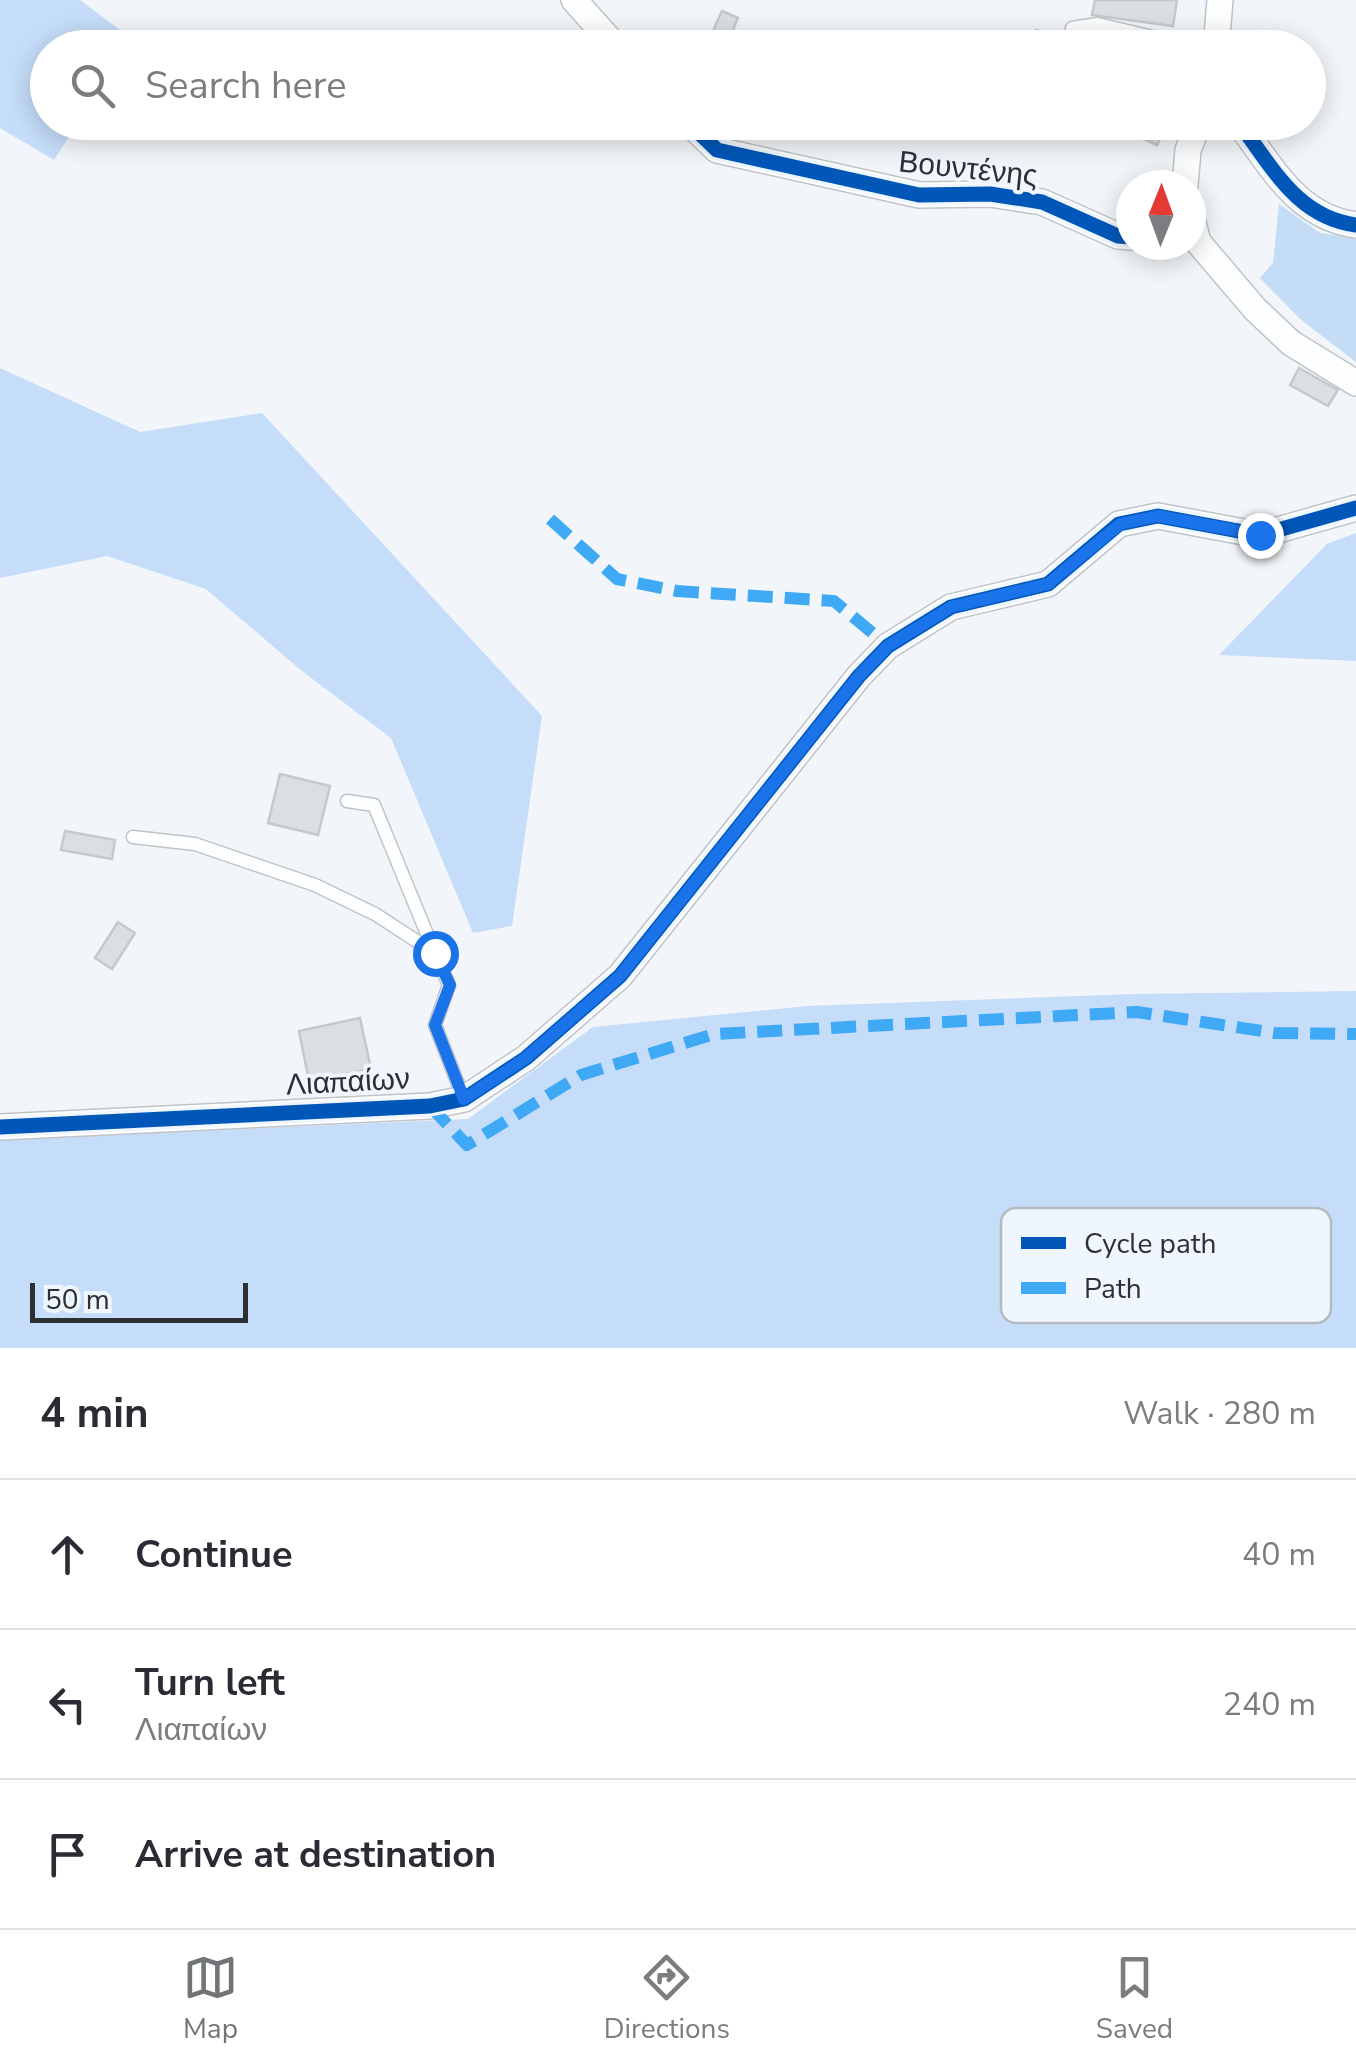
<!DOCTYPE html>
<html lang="en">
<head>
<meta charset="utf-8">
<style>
  body { margin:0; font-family:"Nunito Sans",sans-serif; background:#f7f7f7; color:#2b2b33 }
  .compass { position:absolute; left:1116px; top:170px; width:90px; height:90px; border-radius:50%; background:#fff; box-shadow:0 5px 25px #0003; rotate:1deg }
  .scale { position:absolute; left:30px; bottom:25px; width:218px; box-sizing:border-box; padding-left:10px; border:5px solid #2d2f32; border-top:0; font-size:28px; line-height:35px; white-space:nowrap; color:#2d2f32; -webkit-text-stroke:8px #eff6fd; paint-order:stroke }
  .stop { position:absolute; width:30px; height:30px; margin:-22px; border:8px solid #1a73e8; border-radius:50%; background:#fff }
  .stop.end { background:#1a73e8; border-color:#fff; box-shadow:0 2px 10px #0008 }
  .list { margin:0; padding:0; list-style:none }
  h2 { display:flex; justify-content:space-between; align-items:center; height:130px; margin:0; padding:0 40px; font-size:42px }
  h2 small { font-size:32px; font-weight:400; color:#7c7c81 }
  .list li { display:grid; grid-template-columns:65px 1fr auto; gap:30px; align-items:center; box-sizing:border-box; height:150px; padding:0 40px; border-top:2px solid #e1e1e2 }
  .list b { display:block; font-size:38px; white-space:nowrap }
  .list p { margin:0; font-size:32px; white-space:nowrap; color:#7c7c81 }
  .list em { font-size:32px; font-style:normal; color:#7c7c81 }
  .icon { flex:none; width:55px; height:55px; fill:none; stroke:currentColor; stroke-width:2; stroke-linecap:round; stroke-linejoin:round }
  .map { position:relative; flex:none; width:1356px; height:1348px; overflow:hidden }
  .search { position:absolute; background:#fff; box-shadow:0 5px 25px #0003; left:30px; right:30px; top:30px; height:110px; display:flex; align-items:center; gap:25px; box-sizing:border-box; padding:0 35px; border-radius:55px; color:#7c7c81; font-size:38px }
  .sheet { height:580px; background:#fff }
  nav { display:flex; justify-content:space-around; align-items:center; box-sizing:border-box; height:140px; border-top:2px solid #e1e1e2; background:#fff; font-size:28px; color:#7c7c81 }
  nav a { display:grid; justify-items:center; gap:5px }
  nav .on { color:#727578 }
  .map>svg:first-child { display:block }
  .green { fill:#c5dcf7 }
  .forest { fill:#c5ddf9 }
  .building { fill:#dcdfe2; stroke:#c6c9cc; stroke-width:2.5 }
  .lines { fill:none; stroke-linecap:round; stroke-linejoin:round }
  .lane-casing { stroke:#c0c3c7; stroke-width:15 }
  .street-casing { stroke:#c0c3c7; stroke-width:28 }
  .lane { stroke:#fdfefe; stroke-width:12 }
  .street { stroke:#fdfefe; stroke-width:25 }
  .quiet { stroke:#3fa9f5; stroke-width:12; stroke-dasharray:25 12; stroke-linecap:butt }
  .cycleway-casing { stroke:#eff6fd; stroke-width:21 }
  .cycleway { stroke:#0057b8; stroke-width:15 }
  .route { stroke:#1a73e8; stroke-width:12 }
  .labels { text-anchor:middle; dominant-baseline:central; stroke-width:8; stroke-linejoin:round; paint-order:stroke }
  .street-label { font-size:30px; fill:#2d2f32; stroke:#eff6fd }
  .key { fill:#eff6fd; stroke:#b5bac0; stroke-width:2.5 }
  .key-label { font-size:28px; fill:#2d2f32 }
</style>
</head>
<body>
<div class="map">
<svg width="1356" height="1348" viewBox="0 0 1356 1348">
  <rect width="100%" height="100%" fill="#f2f6fa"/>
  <!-- green -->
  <path class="green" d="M1279,204L1320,233L1356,238V362L1300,319L1260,278L1273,263Z"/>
  <!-- forest -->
  <path class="forest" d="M0,0H80L132,39L126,47L48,48V122L78,123L54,160L0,128Z
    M0,368L140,432L262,413L542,716L512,926L473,933L391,738L302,671L206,589L107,556L0,578Z
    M1356,533V661L1219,655L1327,544Z
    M1356,991V1348H0V1140L468,1119L593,1027L807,1006L1132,994Z"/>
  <!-- building -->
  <path class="building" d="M1095,0H1177L1173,26L1092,15Z
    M722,11L738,18L733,30L739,33L732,48L709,40Z
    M1036,30L1091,46V48H1030Z
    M643,31L656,48H630L627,44Z
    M1114,122H1168L1157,145L1113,125Z
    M1299,368L1338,390L1328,406L1290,385Z
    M280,774L330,786L318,835L268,823Z
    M65,831L115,840L112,859L61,850Z
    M118,922L135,933L112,969L95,958Z
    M360,1018L371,1069L309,1081L299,1031Z"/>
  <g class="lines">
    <!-- lane casing -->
    <g class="lane-casing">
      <path id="lane" d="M1072,28L1098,24L1182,44L1217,41
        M347,801L374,805L434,951
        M133,837L195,844L315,885L375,914L435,953L449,985L435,1025L464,1099"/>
    </g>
    <!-- street casing -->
    <g class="street-casing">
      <path id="street" d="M574,0L617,48
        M1216,48L1220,0
        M688,122L717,150L919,195L990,194L1042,202L1118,236L1131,237
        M1238,122C1272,166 1296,217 1356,225
        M1185,185L1188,150L1199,122
        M1191,215L1198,242L1255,309L1291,343L1356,383
        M0,1127L430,1106L464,1099L526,1058L620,976L859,676L888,646L951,607L1048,584L1119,524L1158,516L1260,535L1356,508"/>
    </g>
    <!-- lane -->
    <use href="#lane" class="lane"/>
    <!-- street -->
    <use href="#street" class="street"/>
    <!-- quiet -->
    <path class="quiet" d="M550,519L617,579L677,591L834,601L888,646
      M430,1106L467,1145L581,1075L714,1034L1137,1012L1275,1033L1356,1034"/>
    <!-- cycleway casing -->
    <g class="cycleway-casing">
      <path id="cycleway" d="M688,122L717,150L919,195L990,194L1042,202L1118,236L1131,237
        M1238,122C1272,166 1296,217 1356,225
        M0,1127L430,1106L464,1099L526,1058L620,976L859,676L888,646L951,607L1048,584L1119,524L1158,516L1260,535L1356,508"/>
    </g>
    <!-- cycleway -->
    <use href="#cycleway" class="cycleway"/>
  </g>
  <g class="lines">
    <!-- route -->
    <path class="route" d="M435,953L450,985L435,1025L464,1099L526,1058L620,976L859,676L888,646L951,607L1048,584L1120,524L1158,516L1260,535"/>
  </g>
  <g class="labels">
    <!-- street labels -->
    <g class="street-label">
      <text transform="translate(968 169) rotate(6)">Βουντένης</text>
      <text transform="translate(348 1082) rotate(-3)">Λιαπαίων</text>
    </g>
  </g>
  <!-- legend -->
  <rect x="1001" y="1208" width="330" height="115" rx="15" class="key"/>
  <rect x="1021" y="1237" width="45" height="12" fill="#0057b8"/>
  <rect x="1021" y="1282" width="45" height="12" fill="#3fa9f5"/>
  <g class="key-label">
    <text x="1084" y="1253">Cycle path</text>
    <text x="1084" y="1298">Path</text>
  </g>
</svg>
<svg class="compass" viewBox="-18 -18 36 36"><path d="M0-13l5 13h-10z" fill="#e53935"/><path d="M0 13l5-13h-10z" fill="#7c7c81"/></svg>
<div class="scale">50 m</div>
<div class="stop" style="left:435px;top:953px"></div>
<div class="stop end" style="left:1260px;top:535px"></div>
<div class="search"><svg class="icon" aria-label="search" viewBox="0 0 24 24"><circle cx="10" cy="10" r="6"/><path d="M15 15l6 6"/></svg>Search here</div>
</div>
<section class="sheet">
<h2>4 min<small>Walk · 280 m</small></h2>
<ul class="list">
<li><svg class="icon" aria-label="ahead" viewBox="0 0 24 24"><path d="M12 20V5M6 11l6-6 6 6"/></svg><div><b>Continue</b></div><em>40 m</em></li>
<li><svg class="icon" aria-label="left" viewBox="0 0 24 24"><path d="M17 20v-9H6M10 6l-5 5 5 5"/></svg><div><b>Turn left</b><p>Λιαπαίων</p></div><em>240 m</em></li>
<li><svg class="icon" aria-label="arrive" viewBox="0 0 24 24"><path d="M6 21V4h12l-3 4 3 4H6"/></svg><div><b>Arrive at destination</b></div></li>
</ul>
</section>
<nav>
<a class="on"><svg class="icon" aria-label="map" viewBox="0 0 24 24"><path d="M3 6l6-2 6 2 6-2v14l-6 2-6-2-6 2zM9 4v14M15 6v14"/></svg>Map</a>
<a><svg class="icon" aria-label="directions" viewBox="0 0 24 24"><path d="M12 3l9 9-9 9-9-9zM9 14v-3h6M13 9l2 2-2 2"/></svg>Directions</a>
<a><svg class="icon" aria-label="saved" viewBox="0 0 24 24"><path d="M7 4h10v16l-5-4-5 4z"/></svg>Saved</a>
</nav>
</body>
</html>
